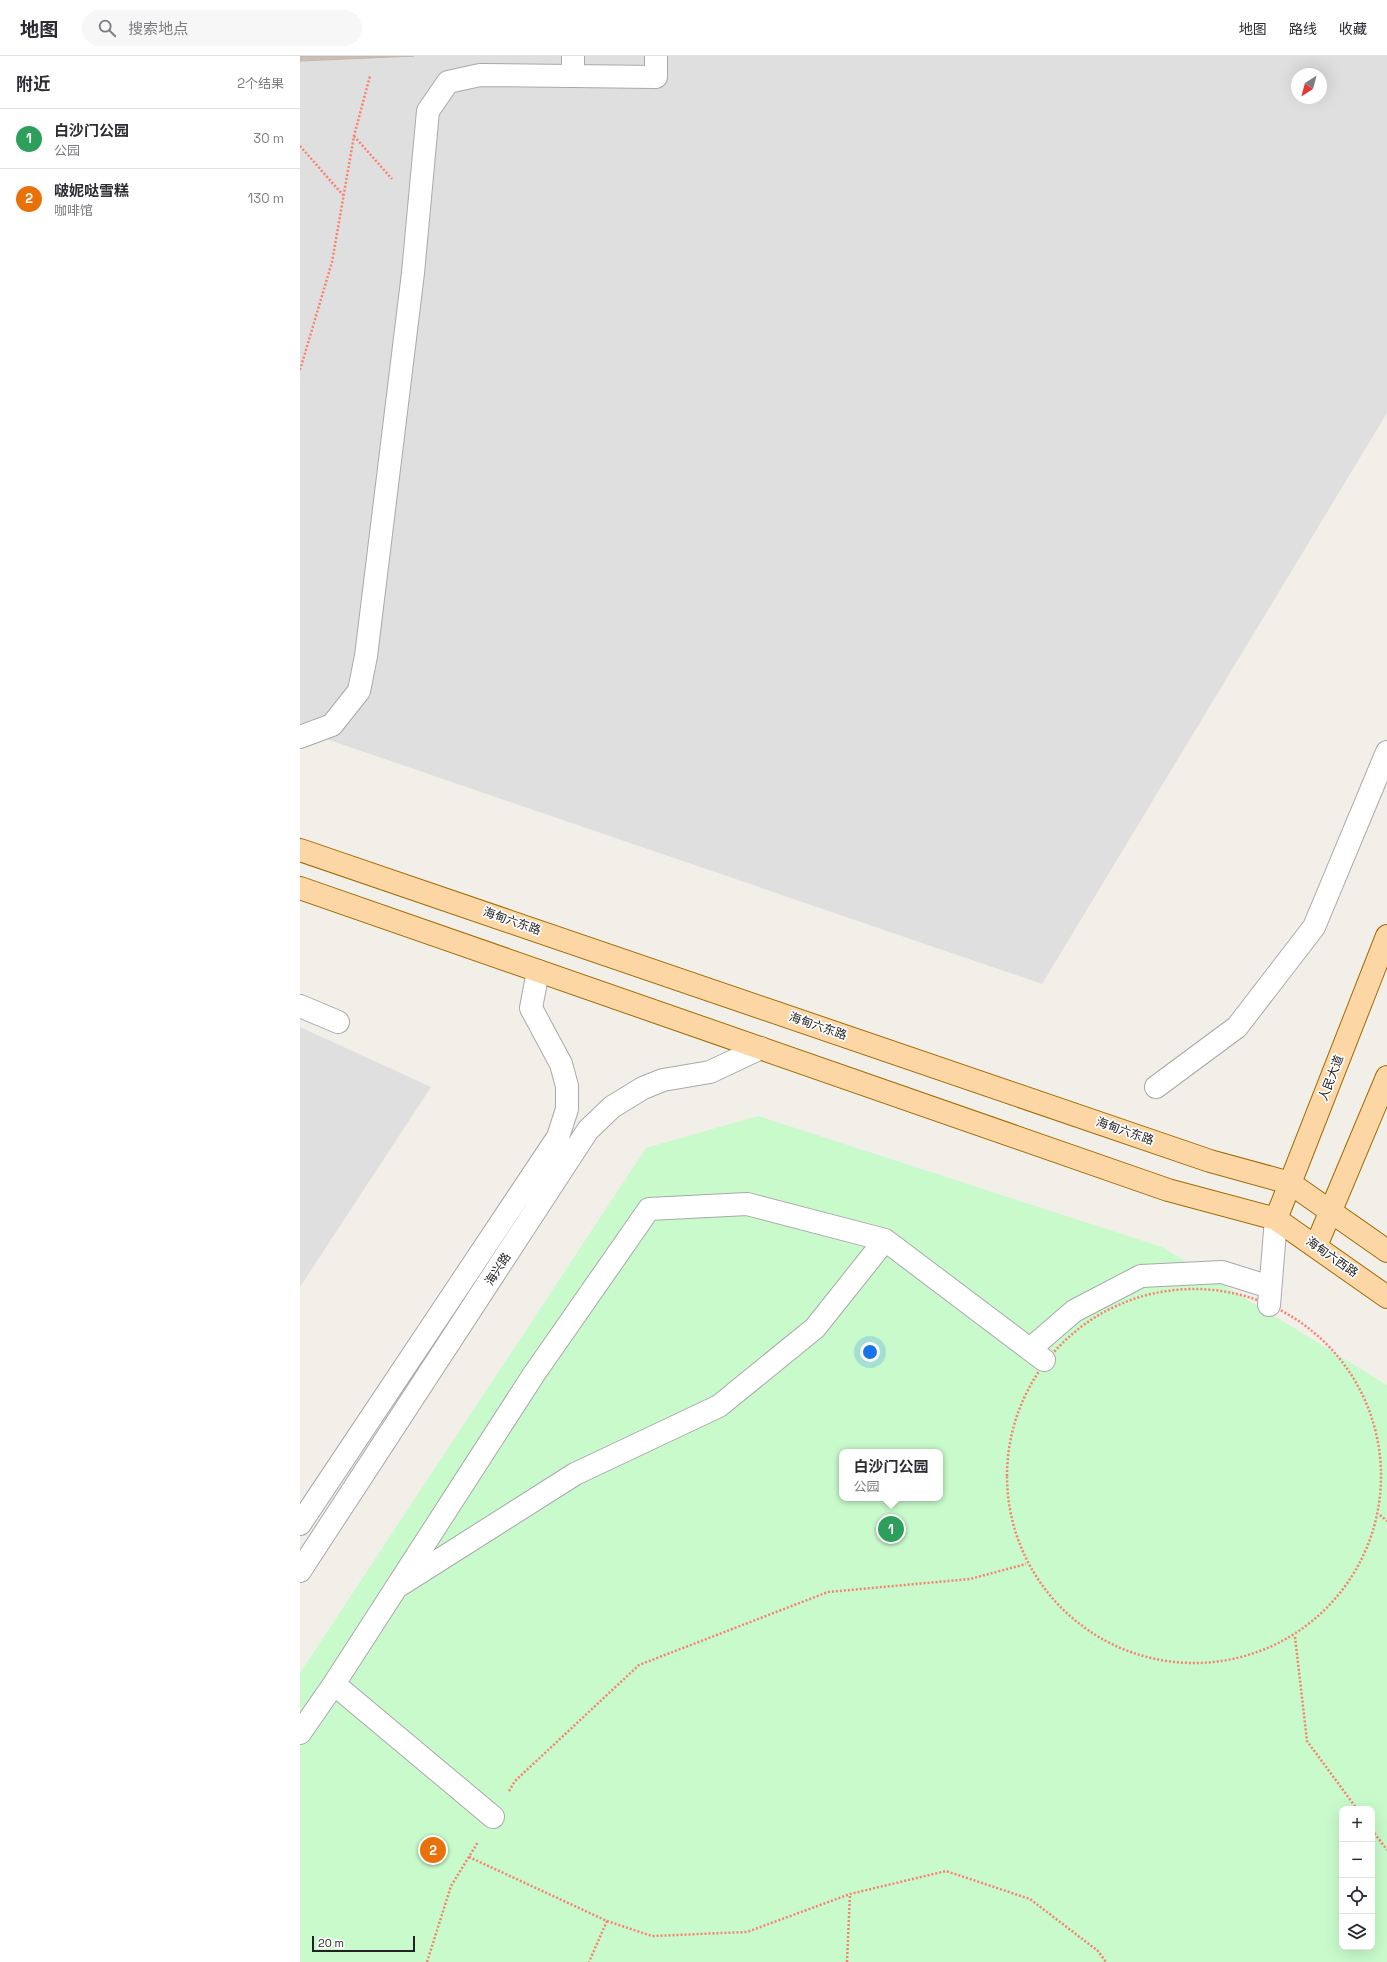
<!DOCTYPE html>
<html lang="zh">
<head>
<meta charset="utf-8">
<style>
  body { margin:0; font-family:"Space Grotesk","Noto Sans SC",sans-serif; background:#f7f7f7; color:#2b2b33 }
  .controls { position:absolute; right:12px; bottom:12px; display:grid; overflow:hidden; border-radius:8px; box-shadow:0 4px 16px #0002 }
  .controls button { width:36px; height:36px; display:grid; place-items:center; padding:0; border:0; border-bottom:1px solid #e1e1e2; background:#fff; color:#2b2b33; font:20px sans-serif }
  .compass { position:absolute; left:991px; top:12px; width:36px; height:36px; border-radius:50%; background:#fff; box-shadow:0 4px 16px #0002; rotate:216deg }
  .scale { position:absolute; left:12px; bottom:10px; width:103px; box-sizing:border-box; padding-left:4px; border:2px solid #222; border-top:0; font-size:11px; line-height:14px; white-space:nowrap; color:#222; -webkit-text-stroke:3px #fff; paint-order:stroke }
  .you { position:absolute; left:570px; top:1296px; width:14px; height:14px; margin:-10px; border:3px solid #fff; border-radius:50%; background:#1a73e8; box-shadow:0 0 0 6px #1a73e833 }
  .badge { display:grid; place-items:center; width:26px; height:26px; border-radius:50%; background:#d40000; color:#fff; font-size:13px; font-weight:700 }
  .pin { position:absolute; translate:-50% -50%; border:2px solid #fff; box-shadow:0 1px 4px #0006 }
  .popup { position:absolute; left:539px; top:1393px; width:104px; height:52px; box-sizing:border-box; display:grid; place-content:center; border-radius:8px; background:#fff; filter:drop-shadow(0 1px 3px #0005); font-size:13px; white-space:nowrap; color:#7c7c81 }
  .popup b { font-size:15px; color:#2b2b33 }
  .popup::after { content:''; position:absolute; left:50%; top:100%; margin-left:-8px; border:8px solid transparent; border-top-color:#fff }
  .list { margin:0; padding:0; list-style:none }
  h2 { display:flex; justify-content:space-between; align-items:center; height:52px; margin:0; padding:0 16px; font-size:17px }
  h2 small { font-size:13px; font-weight:400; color:#7c7c81 }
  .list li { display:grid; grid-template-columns:26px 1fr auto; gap:12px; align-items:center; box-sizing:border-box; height:60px; padding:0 16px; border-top:1px solid #e1e1e2 }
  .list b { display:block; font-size:15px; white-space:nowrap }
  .list p { margin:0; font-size:13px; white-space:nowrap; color:#7c7c81 }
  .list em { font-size:13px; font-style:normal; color:#7c7c81 }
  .icon { flex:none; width:22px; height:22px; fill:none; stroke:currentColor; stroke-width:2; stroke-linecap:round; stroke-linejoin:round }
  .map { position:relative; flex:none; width:1087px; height:1906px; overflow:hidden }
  header { display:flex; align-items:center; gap:24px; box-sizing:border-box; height:56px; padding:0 20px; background:#fff; border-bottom:1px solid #e1e1e2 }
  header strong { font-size:19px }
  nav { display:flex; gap:22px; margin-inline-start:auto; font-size:14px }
  .search { width:280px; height:36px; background:#f7f7f7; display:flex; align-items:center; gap:10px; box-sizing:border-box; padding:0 14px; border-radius:22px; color:#7c7c81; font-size:15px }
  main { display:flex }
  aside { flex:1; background:#fff }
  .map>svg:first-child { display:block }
  .residential { fill:#e0dfdf; fill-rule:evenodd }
  .park { fill:#c8facc; fill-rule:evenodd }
  .building { fill:#c7bfb8; stroke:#c4b6ab }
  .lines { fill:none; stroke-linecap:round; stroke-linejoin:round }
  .minor-casing { stroke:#a9a9a9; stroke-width:24 }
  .major-casing { stroke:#a06b00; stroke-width:24 }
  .path { stroke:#fa8072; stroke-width:2.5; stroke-dasharray:2 2; stroke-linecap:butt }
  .minor { stroke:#fff; stroke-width:22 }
  .major { stroke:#fcd6a4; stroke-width:22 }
  .labels { text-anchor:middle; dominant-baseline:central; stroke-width:3.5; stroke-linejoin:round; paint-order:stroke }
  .street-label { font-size:12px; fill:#222; stroke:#fff }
</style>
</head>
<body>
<header>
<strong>地图</strong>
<div class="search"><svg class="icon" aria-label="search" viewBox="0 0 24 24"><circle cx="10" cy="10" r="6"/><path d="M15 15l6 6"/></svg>搜索地点</div>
<nav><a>地图</a><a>路线</a><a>收藏</a></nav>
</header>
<main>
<aside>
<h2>附近<small>2个结果</small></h2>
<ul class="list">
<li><span class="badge" style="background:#2e9e5b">1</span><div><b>白沙门公园</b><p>公园</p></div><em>30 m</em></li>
<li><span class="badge" style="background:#e8710a">2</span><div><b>啵妮哒雪糕</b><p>咖啡馆</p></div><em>130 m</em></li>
</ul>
</aside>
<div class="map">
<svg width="1087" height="1906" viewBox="0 0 1087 1906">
  <rect width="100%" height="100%" fill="#f2efe9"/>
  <!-- residential -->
  <path class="residential" d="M0,0H1087V357L742,928L0,674ZM997,18H1021V42H997Z
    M0,971L131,1031L0,1231Z"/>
  <!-- park -->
  <path class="park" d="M458,1060L862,1191L1087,1329V1906H0V1617L346,1092ZM542,1396H640V1442H542ZM1042,1753H1072V1891H1042Z"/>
  <!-- building -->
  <path class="building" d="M0,0H114L0,5Z"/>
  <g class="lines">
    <!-- minor casing -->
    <g class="minor-casing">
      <path id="minor" d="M273,0V20
        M0,681L32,669L59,635L66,600L113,217L128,55L148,26L180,19L356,21V0
        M0,950L38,966
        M856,1031L937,971L1014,871L1087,696
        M969,1249L976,1163
        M730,1293L774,1255L841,1220L922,1216L970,1231
        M0,1468L258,1081L267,1053V1030L261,1008L231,952L238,915
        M0,1515L288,1074L312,1051L343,1032L363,1024L410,1016L461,992
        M100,1529L275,1418L419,1350L515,1272L585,1184
        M34,1628L193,1761
        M0,1677L34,1628L234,1318L349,1153L447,1148L585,1184L744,1304"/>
    </g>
    <!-- major casing -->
    <g class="major-casing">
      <path id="major" d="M0,794L910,1105L990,1127L1087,1195
        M0,832L868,1134L976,1163L1087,1241
        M976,1163L1087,880
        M1016,1190L1087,1021"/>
    </g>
    <!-- path -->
    <path class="path" d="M54,80L92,123
      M0,90L43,139
      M0,314L32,206L54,80L70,20
      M707 1420a187 187 0 1 1 374 0a187 187 0 1 1-374 0Z
      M1080,1459L1087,1465
      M995,1581L1007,1685L1057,1753
      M209,1735L215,1725L339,1609L528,1536L670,1523L726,1508
      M1072,1774L1087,1794
      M169,1801L307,1865L289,1906
      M307,1865L352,1880L447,1876L550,1838L646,1815L730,1843L798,1895L806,1906
      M127,1906L151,1830L178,1786
      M547,1906L550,1838"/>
    <!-- minor -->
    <use href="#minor" class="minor"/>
    <!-- major -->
    <use href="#major" class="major"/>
  </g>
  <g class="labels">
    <!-- street labels -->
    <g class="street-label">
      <text transform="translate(212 865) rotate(19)">海甸六东路</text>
      <text transform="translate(518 970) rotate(19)">海甸六东路</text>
      <text transform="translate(1031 1022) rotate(-69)">人民大道</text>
      <text transform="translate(825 1075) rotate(19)">海甸六东路</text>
      <text transform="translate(1032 1201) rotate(35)">海甸六西路</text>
      <text transform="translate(198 1213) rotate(-57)">海兴路</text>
    </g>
  </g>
</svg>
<div class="controls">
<button>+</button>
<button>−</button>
<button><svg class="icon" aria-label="locate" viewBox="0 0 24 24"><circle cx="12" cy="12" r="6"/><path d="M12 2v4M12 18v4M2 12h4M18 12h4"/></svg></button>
<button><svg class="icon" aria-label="layers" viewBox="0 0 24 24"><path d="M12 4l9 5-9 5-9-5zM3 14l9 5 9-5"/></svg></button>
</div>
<svg class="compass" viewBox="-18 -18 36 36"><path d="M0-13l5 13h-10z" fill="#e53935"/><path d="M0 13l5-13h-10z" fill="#7c7c81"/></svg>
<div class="scale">20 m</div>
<div class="you"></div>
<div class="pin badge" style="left:591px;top:1473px;background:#2e9e5b">1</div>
<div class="popup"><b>白沙门公园</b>公园</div>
<div class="pin badge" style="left:133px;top:1794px;background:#e8710a">2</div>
</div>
</main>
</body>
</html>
